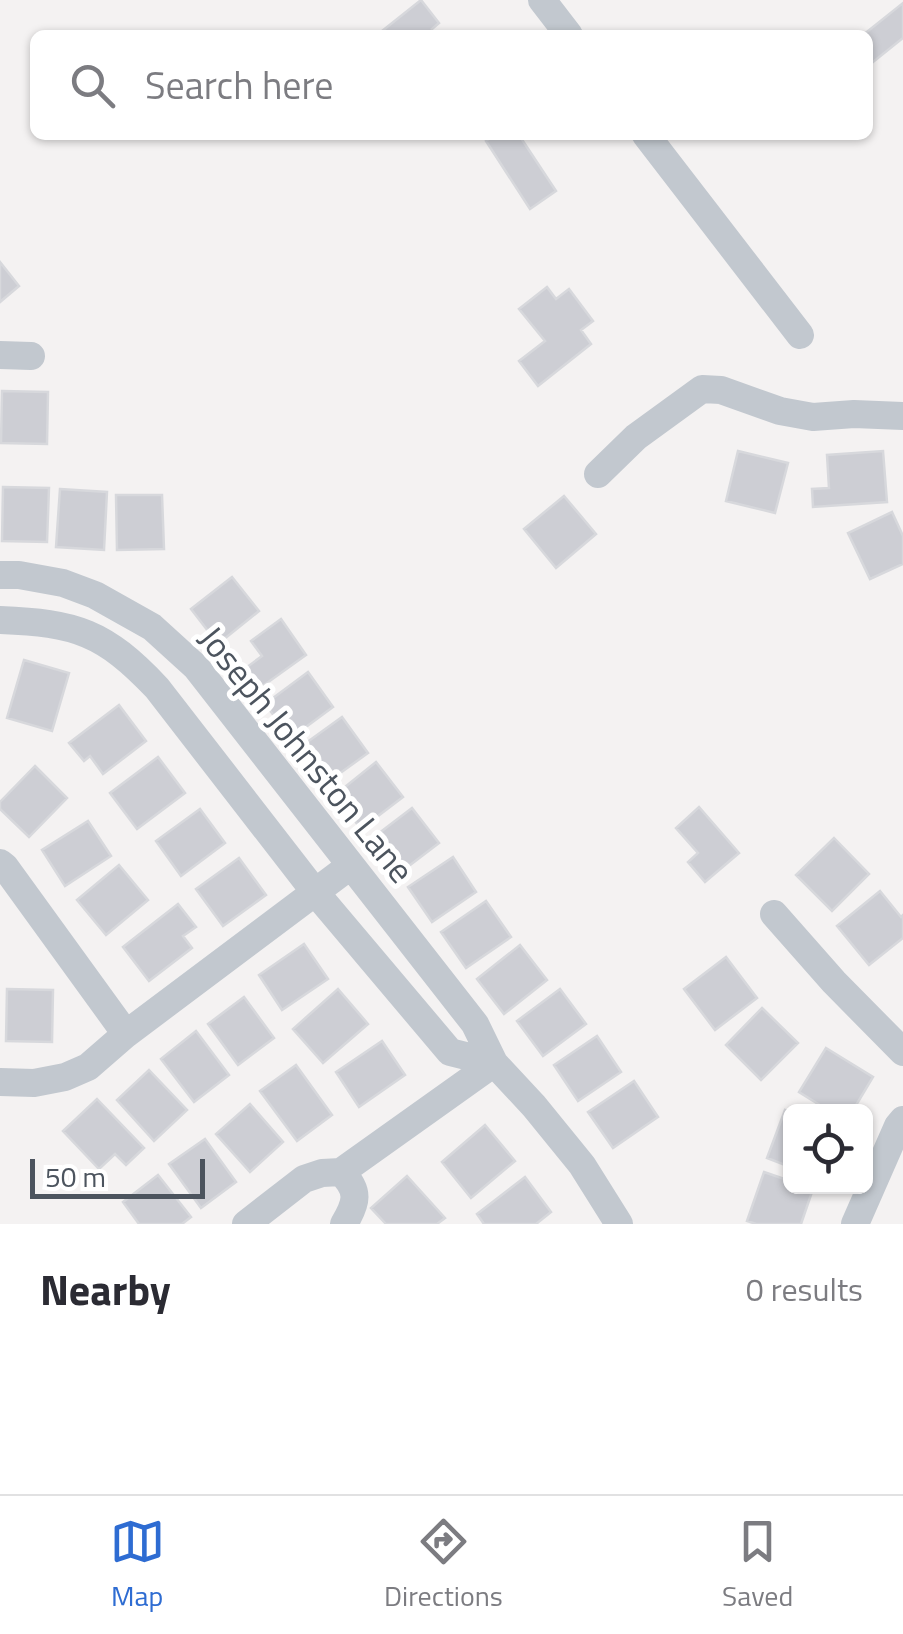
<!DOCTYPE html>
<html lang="en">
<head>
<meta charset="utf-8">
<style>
  body { margin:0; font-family:"Titillium Web",sans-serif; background:#f7f7f7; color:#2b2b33 }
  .controls { position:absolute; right:30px; bottom:30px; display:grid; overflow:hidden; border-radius:15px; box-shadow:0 2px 8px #0004 }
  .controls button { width:90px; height:90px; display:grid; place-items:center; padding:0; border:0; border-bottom:2px solid #e1e1e2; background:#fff; color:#2b2b33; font:50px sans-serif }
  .scale { position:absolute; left:30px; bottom:25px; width:175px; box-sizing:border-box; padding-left:10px; border:5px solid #4c545e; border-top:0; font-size:28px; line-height:35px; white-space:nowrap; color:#4c545e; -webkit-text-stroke:8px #fff; paint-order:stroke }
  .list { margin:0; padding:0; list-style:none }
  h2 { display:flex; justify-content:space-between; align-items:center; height:130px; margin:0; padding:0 40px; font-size:42px }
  h2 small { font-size:32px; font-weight:400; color:#7c7c81 }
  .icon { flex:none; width:55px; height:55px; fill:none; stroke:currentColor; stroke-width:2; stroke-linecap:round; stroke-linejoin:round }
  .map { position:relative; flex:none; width:903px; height:1224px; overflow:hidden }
  .search { position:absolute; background:#fff; box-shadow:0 2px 8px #0004; left:30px; right:30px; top:30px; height:110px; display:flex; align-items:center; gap:25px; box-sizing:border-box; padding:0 35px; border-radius:15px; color:#7c7c81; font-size:38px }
  .sheet { height:270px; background:#fff }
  nav { display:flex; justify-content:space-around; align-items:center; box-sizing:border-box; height:140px; border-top:2px solid #e1e1e2; background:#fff; font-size:28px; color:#7c7c81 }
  nav a { display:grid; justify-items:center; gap:5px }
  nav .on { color:#2e6cd2 }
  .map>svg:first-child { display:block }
  .building { fill:#cdced4; stroke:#d7d8dc; stroke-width:2.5 }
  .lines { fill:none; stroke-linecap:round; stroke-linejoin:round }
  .minor { stroke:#c2c8cf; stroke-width:28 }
  .labels { text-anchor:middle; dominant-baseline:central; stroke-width:10; stroke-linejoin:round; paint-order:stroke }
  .street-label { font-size:35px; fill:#4c545e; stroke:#fff }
</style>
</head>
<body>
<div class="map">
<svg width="903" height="1224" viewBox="0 0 903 1224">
  <rect width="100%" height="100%" fill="#f4f2f2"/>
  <!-- building -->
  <path class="building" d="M421,0L439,23L432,29L437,35H377Z
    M903,3V38L873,62L868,56V35H863Z
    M494,135H519L556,191L530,209L486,141Z
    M0,262L19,286L0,302Z
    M547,287L556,299L569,289L593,321L581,330L591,344L538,386L519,361L545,341L519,309Z
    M2,391L48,392L47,444L1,443Z
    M738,451L788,463L775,513L726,501Z
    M883,451L887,502L813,507L812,489L829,488L827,455Z
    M3,487L49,488L47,542L2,541Z
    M60,489L107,492L104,550L56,547Z
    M116,495H162L164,549L117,550Z
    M564,496L596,534L556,568L524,529Z
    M892,512L903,536V564L870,579L848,533Z
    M232,577L259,611L218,644L191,609Z
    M281,619L306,655L253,693L239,673L262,656L251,641Z
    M24,660L69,673L52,731L7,718Z
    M308,672L333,707L291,738L265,704Z
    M119,705L146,741L103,774L90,756L84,761L69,743Z
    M342,717L368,753L325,784L299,748Z
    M158,757L185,793L137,829L110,793Z
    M376,762L403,797L361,829L335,795Z
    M35,766L67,798L29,837L0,809V802Z
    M699,807L739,853L705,882L688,862L698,853L676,828Z
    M412,808L439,843L397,875L370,840Z
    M200,809L225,843L181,876L156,841Z
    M88,821L111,856L65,886L42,850Z
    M834,838L869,874L832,911L796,875Z
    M453,857L476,892L432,922L408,887Z
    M239,858L266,895L223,926L196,889Z
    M119,865L148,900L106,935L77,900Z
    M880,891L901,917L903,915V938L869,965L837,926Z
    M486,901L511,937L466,968L441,932Z
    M178,904L196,927L183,936L192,948L149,981L123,947Z
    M304,944L328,979L282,1010L259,975Z
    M520,945L547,980L504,1014L477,979Z
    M726,957L757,998L715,1030L684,989Z
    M7,989L53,990L52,1042L6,1041Z
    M338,989L368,1024L323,1063L293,1029Z
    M560,989L586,1024L543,1056L517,1021Z
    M244,997L274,1038L238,1065L208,1024Z
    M762,1008L798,1043L761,1080L726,1045Z
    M196,1031L229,1075L194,1102L161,1059Z
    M597,1036L621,1072L578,1101L554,1065Z
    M382,1041L405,1075L359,1107L336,1072Z
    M826,1048L873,1077L852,1112H831L799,1092Z
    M296,1065L332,1115L297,1141L260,1091Z
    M149,1070L187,1110L154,1141L117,1100Z
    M634,1081L658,1117L613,1148L588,1112Z
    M97,1099L144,1148L126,1165L115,1154L99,1169L63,1131Z
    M250,1104L283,1142L250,1172L216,1134Z
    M785,1110L790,1112V1167L767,1158Z
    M485,1125L515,1161L471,1198L442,1162Z
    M205,1139L236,1182L201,1208L169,1164Z
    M764,1172L790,1181V1186L813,1189L801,1224H756L747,1221Z
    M158,1175L191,1217L182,1224H139L123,1202Z
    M407,1176L445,1218L437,1224H386L371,1208Z
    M525,1177L551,1212L536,1224H484L477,1214Z"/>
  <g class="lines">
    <!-- minor -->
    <path class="minor" d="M542,0L569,35
      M646,135L800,335
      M0,355L31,356
      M598,474L636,437L702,389L721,390L780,411L813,417L854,414L903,416
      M0,575H19L63,583L95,595L152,627L196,667L475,1024L494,1063L450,1052L315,892L157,688C104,632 76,623 0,620
      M0,863L5,867L126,1034
      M774,914L834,982L903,1052
      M0,1082L34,1083L65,1077L88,1067L126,1034L350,866
      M341,1172C360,1191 357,1202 344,1224
      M246,1224L304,1179L322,1173L341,1172L494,1063L534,1106L582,1165L619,1224
      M855,1224L898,1126L903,1120"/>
  </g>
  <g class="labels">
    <!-- street labels -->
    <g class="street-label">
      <text transform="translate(307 754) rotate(51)">Joseph Johnston Lane</text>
    </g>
  </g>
</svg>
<div class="controls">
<button><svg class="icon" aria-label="locate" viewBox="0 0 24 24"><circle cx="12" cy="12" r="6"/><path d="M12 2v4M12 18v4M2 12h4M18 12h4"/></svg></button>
</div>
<div class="scale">50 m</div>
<div class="search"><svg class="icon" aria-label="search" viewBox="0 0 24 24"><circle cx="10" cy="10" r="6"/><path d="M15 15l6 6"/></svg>Search here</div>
</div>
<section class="sheet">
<h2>Nearby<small>0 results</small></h2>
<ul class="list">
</ul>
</section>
<nav>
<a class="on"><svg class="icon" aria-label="map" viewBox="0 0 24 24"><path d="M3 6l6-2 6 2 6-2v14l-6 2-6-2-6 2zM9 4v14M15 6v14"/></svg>Map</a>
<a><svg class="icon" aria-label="directions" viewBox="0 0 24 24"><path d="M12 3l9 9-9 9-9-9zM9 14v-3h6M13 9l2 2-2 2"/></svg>Directions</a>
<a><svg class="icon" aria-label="saved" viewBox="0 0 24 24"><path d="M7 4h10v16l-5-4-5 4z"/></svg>Saved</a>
</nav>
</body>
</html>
